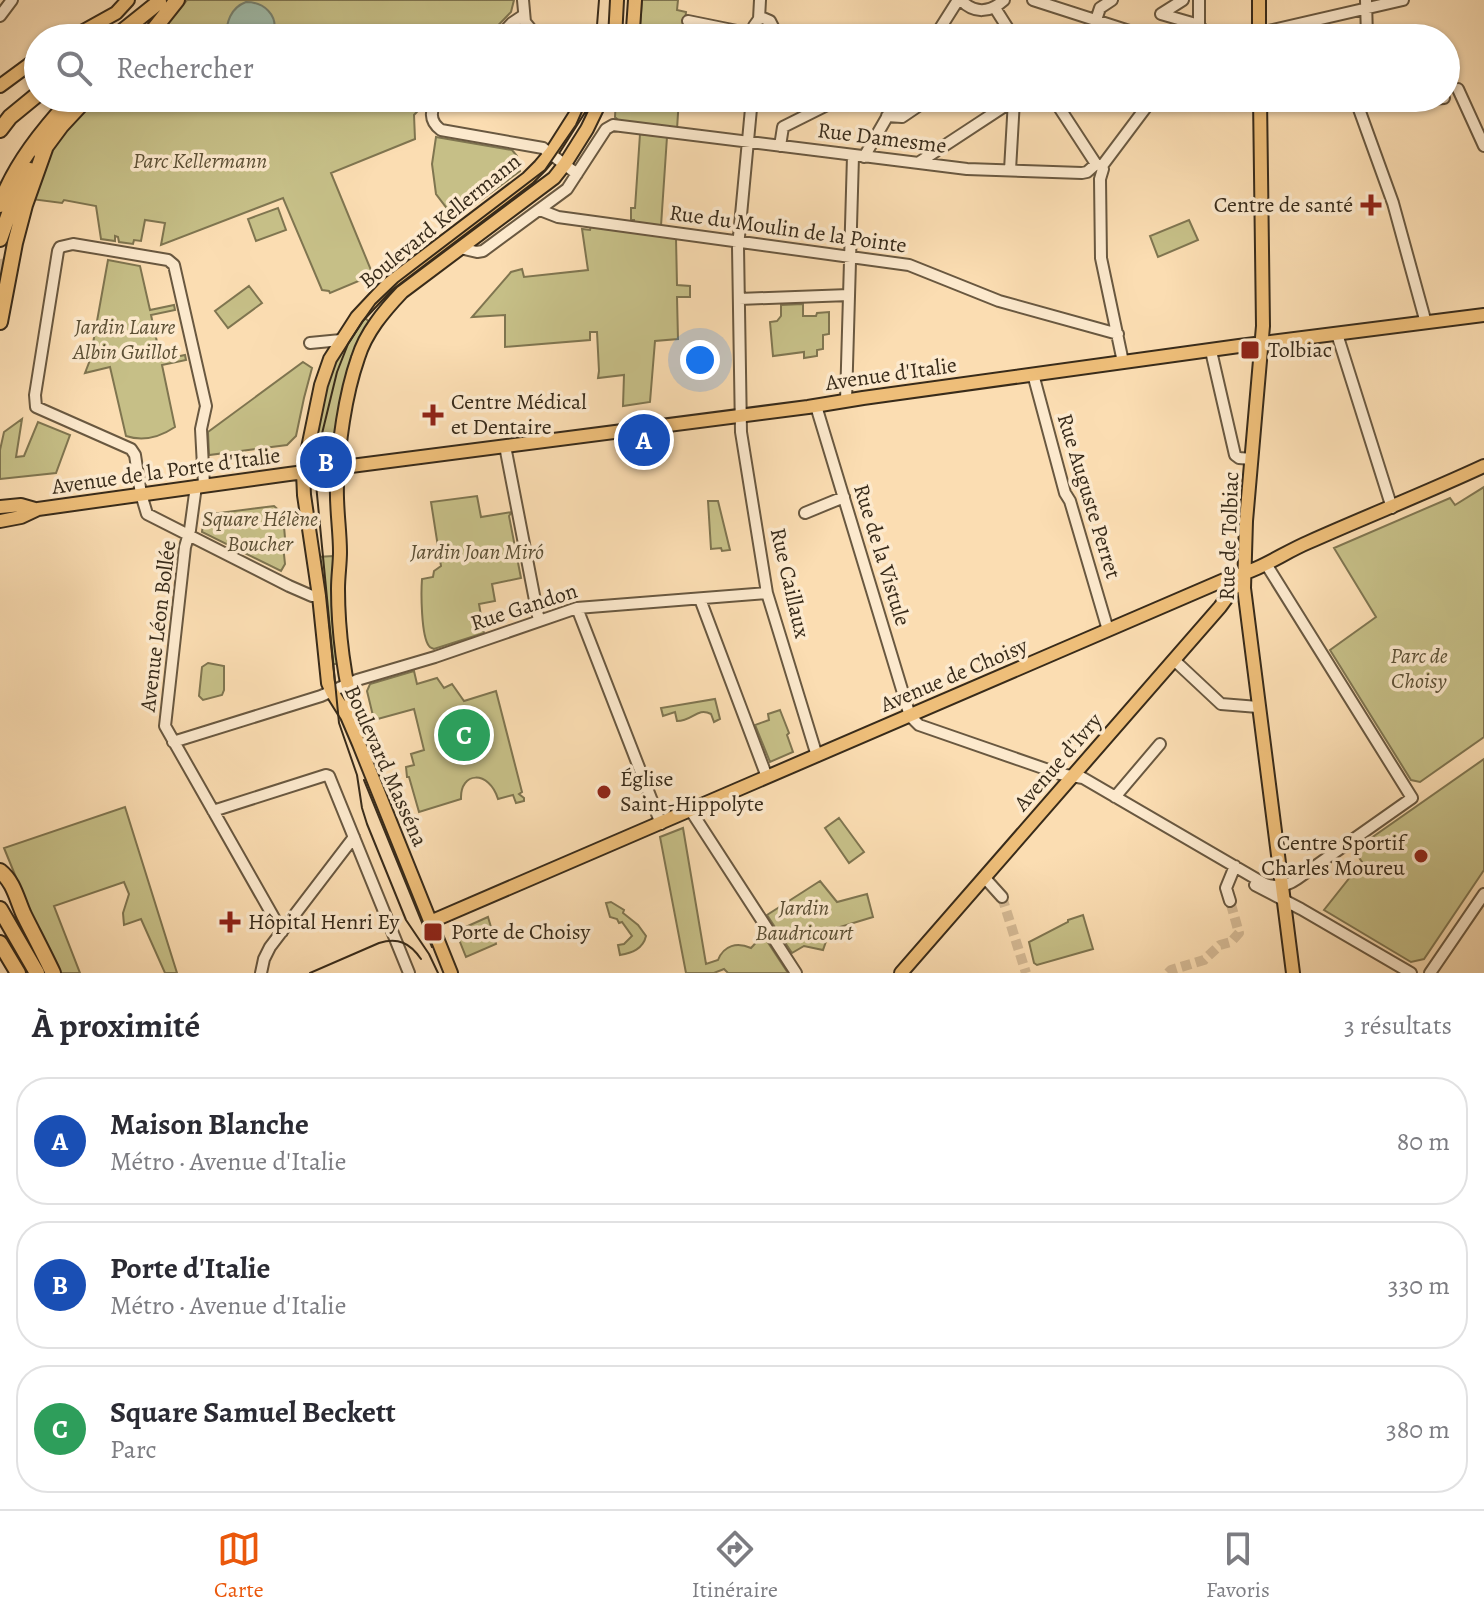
<!DOCTYPE html>
<html lang="fr">
<head>
<meta charset="utf-8">
<style>
  body { margin:0; font-family:Alegreya,serif; background:#f7f7f7; color:#2b2b33 }
  .you { position:absolute; left:700px; top:360px; width:28px; height:28px; margin:-20px; border:6px solid #fff; border-radius:50%; background:#1a73e8; box-shadow:0 0 0 12px #1a73e833 }
  .badge { display:grid; place-items:center; width:52px; height:52px; border-radius:50%; background:#ea580c; color:#fff; font-size:26px; font-weight:700 }
  .pin { position:absolute; translate:-50% -50%; border:4px solid #fff; box-shadow:0 2px 8px #0006 }
  .list { margin:0; padding:0; list-style:none }
  h2 { display:flex; justify-content:space-between; align-items:center; height:104px; margin:0; padding:0 32px; font-size:34px }
  h2 small { font-size:26px; font-weight:400; color:#7c7c81 }
  .list li { display:grid; grid-template-columns:52px 1fr auto; gap:24px; align-items:center; box-sizing:border-box; height:128px; margin:0 16px 16px; padding:0 16px; border:2px solid #e1e1e2; border-radius:32px }
  .list b { display:block; font-size:30px; white-space:nowrap }
  .list p { margin:0; font-size:26px; white-space:nowrap; color:#7c7c81 }
  .list em { font-size:26px; font-style:normal; color:#7c7c81 }
  .icon { flex:none; width:44px; height:44px; fill:none; stroke:currentColor; stroke-width:2; stroke-linecap:round; stroke-linejoin:round }
  .map { position:relative; flex:none; width:1484px; height:973px; overflow:hidden }
  .search { position:absolute; background:#fff; box-shadow:0 2px 6px #0004; left:24px; right:24px; top:24px; height:88px; display:flex; align-items:center; gap:20px; box-sizing:border-box; padding:0 28px; border-radius:44px; color:#7c7c81; font-size:30px }
  .sheet { height:536px; background:#fff }
  nav { display:flex; justify-content:space-around; align-items:center; box-sizing:border-box; height:112px; border-top:2px solid #e1e1e2; background:#fff; font-size:22px; color:#7c7c81 }
  nav a { display:grid; justify-items:center; gap:4px }
  nav .on { color:#ea580c }
  .map>svg:first-child { display:block }
  .green { fill:#c6bf87; stroke:#7f7550; stroke-width:2 }
  .water { fill:#9fbcab; stroke:#768271; stroke-width:2 }
  .lines { fill:none; stroke-linecap:round; stroke-linejoin:round }
  .minor-tunnel { stroke:#d4b994; stroke-width:10; stroke-dasharray:10 5; stroke-linecap:butt }
  .highway-tunnel { stroke:#d4b994; stroke-width:14; stroke-dasharray:14 7; stroke-linecap:butt }
  .minor-casing { stroke:#695840; stroke-width:14 }
  .major-casing { stroke:#382b1a; stroke-width:16 }
  .highway-casing { stroke:#382b1a; stroke-width:18 }
  .minor { stroke:#fce9cd; stroke-width:10 }
  .major { stroke:#eebe79; stroke-width:12 }
  .highway { stroke:#eebe79; stroke-width:14 }
  .tram { stroke:#382b1a; stroke-width:2 }
  .poi-dot { fill:#8f2418; stroke:#fce9cd; stroke-width:3 }
  .labels { text-anchor:middle; dominant-baseline:central; stroke-width:7; stroke-linejoin:round; paint-order:stroke }
  .street-label { font-size:22px; fill:#382b1a; stroke:#fce9cd }
  .park-label { font-size:22px; font-style:italic; fill:#5c5035; stroke:#fce9cd }
  .poi-label { font-size:22px; fill:#382b1a; stroke:#fce9cd; text-anchor:start }
</style>
</head>
<body>
<div class="map">
<svg width="1484" height="973" viewBox="0 0 1484 973">
  <rect width="100%" height="100%" fill="#fbddb2"/>
  <filter id="stains"><feTurbulence type="fractalNoise" baseFrequency=".0025" numOctaves="4"/><feColorMatrix values="0 0 0 0 .2 0 0 0 0 .09 0 0 0 0 .02 0 0 0 .5 -.17"/></filter>
  <radialGradient id="worn" r=".72"><stop offset=".6" stop-color="#630" stop-opacity="0"/><stop offset="1" stop-color="#630" stop-opacity=".3"/></radialGradient>
  <!-- green -->
  <path class="green" d="M187,0H514L511,12L486,38H155Z
    M642,0H678L677,10L686,12L683,38H638L640,27Z
    M97,98H430L414,115L415,139L331,173L373,275L330,293L329,291L322,290L283,198L161,245L165,223L145,220L141,241L134,240L133,244L119,242L118,237L115,236V241L101,239L96,206L64,200L62,203L31,199C36,187 40,175 45,163C57,138 78,118 97,98Z
    M616,98H679L677,129L619,121L615,117Z
    M640,134L667,137L661,226L634,223V220H631V208H635Z
    M436,137L512,150L517,156L520,171L455,219L436,194L432,164Z
    M278,208L286,230L256,241L248,219Z
    M1189,220L1198,240L1158,257L1150,236Z
    M591,226L676,238L677,285L690,286V297H677L678,339L655,341L650,402L623,406L624,375L598,378L599,371L597,332H590V340L505,347V315L472,317L511,272L522,269L524,277L588,270L582,229L590,230Z
    M108,260L140,266L150,310L174,305L175,310L151,315L161,360L185,355L186,360L162,365L175,427C160,437 144,442 126,436L110,367L85,373L90,360Z
    M249,286L262,303L228,328L215,311Z
    M803,304V316H816L817,313L829,312V334L823,335V349L817,350V356L804,358V352L773,356L770,322L777,321L781,316V305Z
    M361,315L371,323L335,441L314,444L326,386L333,364Z
    M303,362L312,368L304,398L296,436L287,445L209,455L208,432Z
    M22,419L16,457L24,456L38,422L70,435L56,473L0,479V450L4,432Z
    M1484,487V737L1420,782L1411,780L1330,650L1376,617L1334,548L1450,498L1455,505Z
    M477,496L481,517L512,512L509,516L521,578L492,584L495,601L479,604L484,633L434,649C432,648 430,648 429,646C421,636 421,592 422,579L433,577L434,571L441,566L431,502Z
    M708,501H718L730,550L722,551L721,548L711,549Z
    M274,506L283,514L285,538L289,543L283,545L285,564L281,571L202,532L204,515Z
    M333,556L335,601L341,663L329,665L317,557Z
    M208,663L224,666V690L222,695L203,700L199,696L202,667Z
    M414,671L417,684L437,678L444,688L452,684L464,701L496,691L522,792L519,794L524,798V801L516,803L513,795L498,799C489,770 460,771 461,799L419,812L409,777H407L406,767L414,765L411,754L424,750L414,709L374,720L367,691L370,684Z
    M715,699L720,719L714,722L711,714C697,707 693,721 677,721L675,712L663,716L661,708Z
    M780,710L789,733L787,735L793,752L770,762L755,725L769,720L768,714Z
    M1484,759V870L1424,959L1411,962L1324,910L1362,862L1354,850Z
    M125,807L177,973H165L141,919L124,925L123,913L129,894L124,882L54,906L80,973H59L33,919L4,848Z
    M839,818L864,852L849,863L825,828Z
    M683,828L706,964L718,960C724,945 737,942 751,948L763,935L788,973H728L724,969L714,973H686L660,837Z
    M820,881L837,902L867,894L873,917L830,930L823,950L804,946L792,953L767,915Z
    M611,902L624,910L623,913L638,925L646,936C643,949 632,953 620,955L618,945L624,944L632,936L622,922L619,923L617,919L610,917L606,903Z
    M1083,915L1093,949L1037,965L1034,963L1029,942L1068,922V920Z
    M488,917L496,944L466,957L458,937L461,929Z"/>
  <!-- water -->
  <path class="water" d="M246,2C264,2 278,15 274,33L264,38H225C227,22 230,8 246,2Z"/>
  <g class="lines">
    <!-- minor-tunnel -->
    <path class="minor-tunnel" d="M1002,897L1026,973
      M1168,973L1171,970L1204,960L1220,945L1231,942L1239,933L1230,901"/>
    <!-- highway-tunnel -->
    <path class="highway-tunnel" d="M0,259L5,288"/>
    <!-- minor casing -->
    <g class="minor-casing">
      <path id="minor" d="M523,0L525,22L538,38
        M961,0C974,14 990,13 1004,0
        M1033,0L1151,38
        M1183,0L1161,14L1199,25
        M1199,0V25L1208,38
        M1366,0L1367,38
        M995,8L1014,38
        M0,16L12,0
        M759,19L763,18L770,21L773,27L770,34
        M1096,20L1100,8L1112,0
        M688,21L747,33L755,32
        M755,32L754,26L759,19L760,0
        M498,38L512,23L524,15
        M934,38L958,0
        M1238,38L1403,0
        M1458,89L1484,146
        M440,98C429,109 429,121 441,130L543,148L577,174
        M752,98L738,247L741,432L767,593L817,756
        M1053,98L1096,164L1100,165L1103,169L1100,179L1101,258L1123,362
        M1355,98L1393,203L1426,323
        M1357,105L1444,98
        M887,116L902,117L930,98
        M780,146L783,127L841,98
        M864,157L898,98
        M918,163L1017,98
        M1102,166L1153,98
        M1010,170L1014,100
        M540,210L558,217L909,265L999,301L1118,334
        M460,248L477,252L483,251L567,189L606,129L613,125L967,169L1082,173L1087,172L1096,164
        M739,299L849,295
        M1337,334L1392,508
        M310,343L341,340
        M1211,351L1235,455L1239,458L1252,459
        M1033,374L1065,493L1070,501L1108,630
        M846,401L853,156
        M816,406L910,716L919,725L1060,774L1083,778L1265,884C1276,888 1287,886 1297,879L1412,798L1266,564
        M505,446L539,621
        M204,485L201,429L206,406L174,265L168,260L73,244L60,247L58,251L35,395L36,407L131,449L135,455L141,494L147,514L289,586L312,596H319
        M196,486L190,530L185,547L165,726L282,932
        M805,513L844,497
        M700,599L767,777
        M577,608L661,824
        M1174,660L1221,704L1258,707
        M173,742L321,696L357,680L435,657L577,608L767,593
        M1115,797L1160,744
        M213,811L326,775L329,776L409,973
        M691,811L796,973
        M984,877L1002,897
        M1255,885L1301,909L1411,973
        M1230,901L1226,888L1235,866
        M261,973L264,959L270,947L354,837
        M1430,973L1484,894"/>
    </g>
    <!-- major casing -->
    <g class="major-casing">
      <path id="major" d="M1259,0V38
        M71,38L116,13L128,0
        M615,38L617,0
        M629,38L633,29L635,0
        M0,86L38,58
        M1260,98L1263,326L1246,521L1244,588L1293,973
        M0,507L21,505L35,509
        M0,521L21,517L38,509L289,474L808,407L863,398L1239,346L1484,315
        M357,722C344,683 338,629 338,589C338,576 340,564 340,552C340,530 336,507 337,485C338,446 345,395 358,358C366,332 384,311 402,292L554,178L565,164L587,129L602,98
        M430,922L1231,577C1259,571 1283,553 1309,542C1367,516 1426,493 1484,466
        M451,973L359,744L347,716L332,692L328,683L319,596L304,495L303,472L321,385L330,359L357,317L387,285L528,178L540,166L551,153L586,98
        M901,973L1220,607L1244,574"/>
    </g>
    <!-- highway casing -->
    <g class="highway-casing">
      <path id="highway" d="M114,38L159,2
        M147,38L177,0
        M0,130L10,117L38,94
        M41,153L61,126L87,98
        M0,205C15,164 43,130 72,98
        M0,239L12,205L30,170
        M0,322L15,243L25,205L46,146
        M0,871C14,882 17,900 24,915C34,935 44,954 53,973
        M0,909L37,973
        M0,943L18,973"/>
    </g>
    <!-- minor -->
    <use href="#minor" class="minor"/>
    <!-- major -->
    <use href="#major" class="major"/>
    <!-- highway -->
    <use href="#highway" class="highway"/>
    <!-- tram -->
    <path class="tram" d="M596,38L599,0
      M364,780L432,947
      M310,973L379,943C398,937 410,943 421,959
      M438,973L429,954L406,920L367,824L362,808L357,775L339,723L316,484L319,446L337,372L348,344L363,321L375,304L398,282L545,170L576,125L588,98"/>
  </g>
  <!-- markers -->
  <g class="poi-dot">
    <path d="M1367 193h8v8h8v8h-8v8h-8v-8h-8v-8h8z"/>
    <rect x="1240" y="340" width="20" height="20" rx="4"/>
    <path d="M429 403h8v8h8v8h-8v8h-8v-8h-8v-8h8z"/>
    <circle cx="604" cy="792" r="8"/>
    <circle cx="1421" cy="856" r="8"/>
    <path d="M226 910h8v8h8v8h-8v8h-8v-8h-8v-8h8z"/>
    <rect x="423" y="922" width="20" height="20" rx="4"/>
  </g>
  <g class="labels">
    <!-- street labels -->
    <g class="street-label">
      <text transform="translate(882 138) rotate(7)">Rue Damesme</text>
      <text transform="translate(440 221) rotate(-39)">Boulevard Kellermann</text>
      <text transform="translate(788 229) rotate(8)">Rue du Moulin de la Pointe</text>
      <text transform="translate(891 374) rotate(-8)">Avenue d'Italie</text>
      <text transform="translate(166 471) rotate(-8)">Avenue de la Porte d'Italie</text>
      <text transform="translate(1089 496) rotate(73)">Rue Auguste Perret</text>
      <text transform="translate(1229 536) rotate(-88)">Rue de Tolbiac</text>
      <text transform="translate(882 555) rotate(73)">Rue de la Vistule</text>
      <text transform="translate(790 583) rotate(77)">Rue Caillaux</text>
      <text transform="translate(524 607) rotate(-18)">Rue Gandon</text>
      <text transform="translate(158 626) rotate(-83)">Avenue Léon Bollée</text>
      <text transform="translate(954 675) rotate(-23)">Avenue de Choisy</text>
      <text transform="translate(1058 762) rotate(-49)">Avenue d'Ivry</text>
      <text transform="translate(386 766) rotate(66)">Boulevard Masséna</text>
    </g>
    <!-- park labels -->
    <g class="park-label">
      <text x="200" y="161">Parc Kellermann</text>
      <text x="125" y="327">Jardin Laure<tspan x="125" dy="25">Albin Guillot</tspan></text>
      <text x="260" y="519">Square Hélène<tspan x="260" dy="25">Boucher</tspan></text>
      <text x="477" y="552">Jardin Joan Miró</text>
      <text x="1419" y="656">Parc de<tspan x="1419" dy="25">Choisy</tspan></text>
      <text x="804" y="908">Jardin<tspan x="804" dy="25">Baudricourt</tspan></text>
    </g>
    <!-- poi labels -->
    <g class="poi-label">
      <text x="1353" y="205" text-anchor="end">Centre de santé</text>
      <text x="1268" y="350">Tolbiac</text>
      <text x="451" y="402">Centre Médical<tspan x="451" dy="25">et Dentaire</tspan></text>
      <text x="620" y="779">Église<tspan x="620" dy="25">Saint-Hippolyte</tspan></text>
      <text x="1405" y="843" text-anchor="end">Centre Sportif<tspan x="1405" dy="25">Charles Moureu</tspan></text>
      <text x="248" y="922">Hôpital Henri Ey</text>
      <text x="451" y="932">Porte de Choisy</text>
    </g>
  </g>
  <rect width="100%" height="100%" filter="url(#stains)"/>
  <rect width="100%" height="100%" fill="url(#worn)"/>
</svg>
<div class="you"></div>
<div class="pin badge" style="left:644px;top:440px;background:#1a4fb4">A</div>
<div class="pin badge" style="left:326px;top:462px;background:#1a4fb4">B</div>
<div class="pin badge" style="left:464px;top:735px;background:#2e9e5b">C</div>
<div class="search"><svg class="icon" aria-label="search" viewBox="0 0 24 24"><circle cx="10" cy="10" r="6"/><path d="M15 15l6 6"/></svg>Rechercher</div>
</div>
<section class="sheet">
<h2>À proximité<small>3 résultats</small></h2>
<ul class="list">
<li><span class="badge" style="background:#1a4fb4">A</span><div><b>Maison Blanche</b><p>Métro · Avenue d'Italie</p></div><em>80 m</em></li>
<li><span class="badge" style="background:#1a4fb4">B</span><div><b>Porte d'Italie</b><p>Métro · Avenue d'Italie</p></div><em>330 m</em></li>
<li><span class="badge" style="background:#2e9e5b">C</span><div><b>Square Samuel Beckett</b><p>Parc</p></div><em>380 m</em></li>
</ul>
</section>
<nav>
<a class="on"><svg class="icon" aria-label="map" viewBox="0 0 24 24"><path d="M3 6l6-2 6 2 6-2v14l-6 2-6-2-6 2zM9 4v14M15 6v14"/></svg>Carte</a>
<a><svg class="icon" aria-label="directions" viewBox="0 0 24 24"><path d="M12 3l9 9-9 9-9-9zM9 14v-3h6M13 9l2 2-2 2"/></svg>Itinéraire</a>
<a><svg class="icon" aria-label="saved" viewBox="0 0 24 24"><path d="M7 4h10v16l-5-4-5 4z"/></svg>Favoris</a>
</nav>
</body>
</html>
